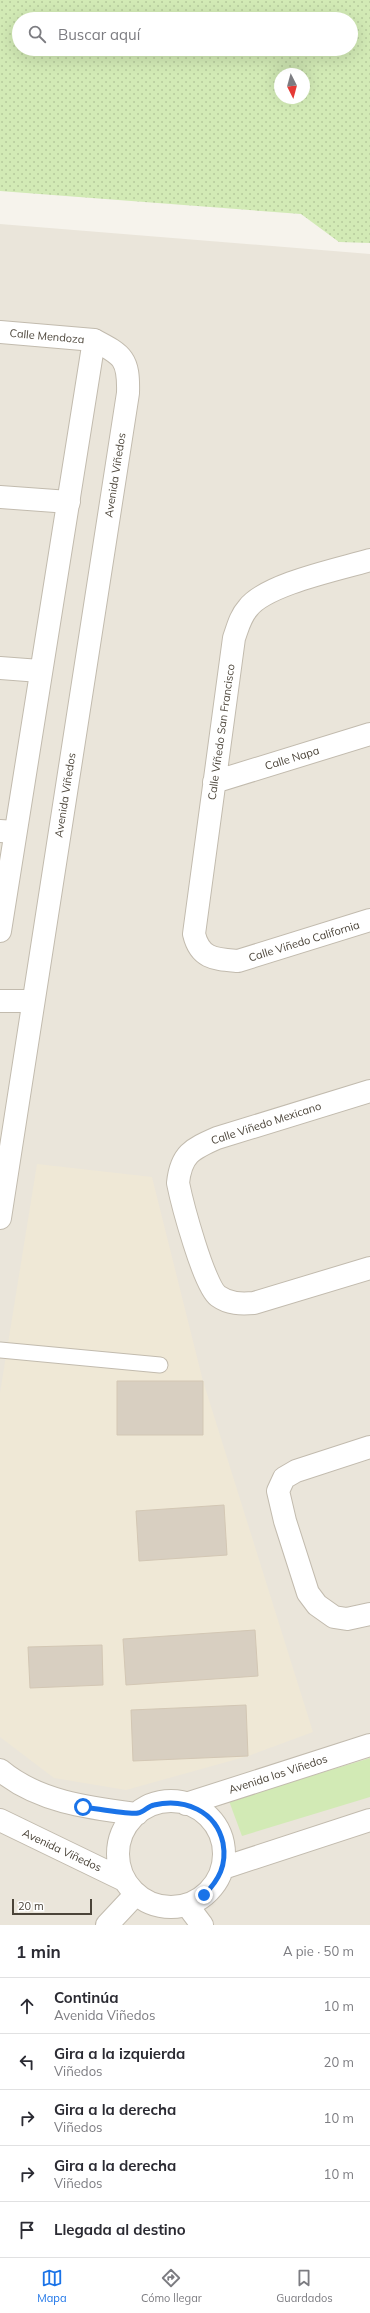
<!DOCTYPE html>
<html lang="es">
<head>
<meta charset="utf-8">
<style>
  body { margin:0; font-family:Mulish,sans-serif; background:#f2f2f3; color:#2b2b33 }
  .compass { position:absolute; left:274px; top:68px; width:36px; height:36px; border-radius:50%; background:#fff; box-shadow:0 4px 16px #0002; rotate:174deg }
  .scale { position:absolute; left:12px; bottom:10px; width:80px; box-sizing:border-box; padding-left:4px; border:2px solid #4b4439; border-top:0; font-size:11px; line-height:14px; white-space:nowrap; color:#4b4439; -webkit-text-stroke:3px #fff; paint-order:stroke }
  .stop { position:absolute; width:12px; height:12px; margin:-9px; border:3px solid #1a73e8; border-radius:50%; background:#fff }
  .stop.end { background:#1a73e8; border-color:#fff; box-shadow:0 1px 4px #0008 }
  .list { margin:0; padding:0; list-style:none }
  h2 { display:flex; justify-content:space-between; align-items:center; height:52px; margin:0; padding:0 16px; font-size:17px }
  h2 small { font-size:13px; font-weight:400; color:#7c7c81 }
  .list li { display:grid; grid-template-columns:26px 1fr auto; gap:12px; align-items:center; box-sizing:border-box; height:56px; padding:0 16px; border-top:1px solid #e1e1e2 }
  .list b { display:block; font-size:15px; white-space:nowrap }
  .list p { margin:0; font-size:13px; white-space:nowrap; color:#7c7c81 }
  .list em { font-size:13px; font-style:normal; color:#7c7c81 }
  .icon { flex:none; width:22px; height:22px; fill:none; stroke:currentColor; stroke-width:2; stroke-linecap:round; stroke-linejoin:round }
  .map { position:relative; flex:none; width:370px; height:1925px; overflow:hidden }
  .search { position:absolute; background:#fff; box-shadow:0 4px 16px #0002; left:12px; right:12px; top:12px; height:44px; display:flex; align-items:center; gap:10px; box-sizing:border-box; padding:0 14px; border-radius:22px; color:#7c7c81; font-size:15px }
  .sheet { height:332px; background:#fff }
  nav { display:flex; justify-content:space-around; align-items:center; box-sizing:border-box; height:56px; border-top:1px solid #e1e1e2; background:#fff; font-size:11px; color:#7c7c81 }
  nav a { display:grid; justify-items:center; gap:2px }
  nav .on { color:#1a73e8 }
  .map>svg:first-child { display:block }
  .residential { fill:#eae5da }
  .education { fill:#efe8d6 }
  .grass { fill:url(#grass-dots); fill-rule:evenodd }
  .park { fill:#d2eab5 }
  .building { fill:#d8cfc1; stroke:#d3c7b4 }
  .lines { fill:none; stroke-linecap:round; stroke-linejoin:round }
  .service-casing { stroke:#c2bbae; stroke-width:17 }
  .minor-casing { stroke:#c2bbae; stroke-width:24 }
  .tertiary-casing { stroke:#c2bbae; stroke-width:24 }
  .service { stroke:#fff; stroke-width:15 }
  .minor { stroke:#fff; stroke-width:22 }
  .tertiary { stroke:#fff; stroke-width:22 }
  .route { stroke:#1a73e8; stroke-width:5 }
  .labels { text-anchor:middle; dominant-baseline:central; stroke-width:3; stroke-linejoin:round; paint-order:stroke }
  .street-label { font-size:11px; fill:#4b4439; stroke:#fff }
</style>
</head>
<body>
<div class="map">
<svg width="370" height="1925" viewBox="0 0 370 1925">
  <defs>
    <pattern id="grass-dots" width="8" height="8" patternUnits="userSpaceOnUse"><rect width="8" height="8" fill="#d2eab5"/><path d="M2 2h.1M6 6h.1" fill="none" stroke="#b6ca9c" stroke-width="1.8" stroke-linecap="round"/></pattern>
  </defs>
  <rect width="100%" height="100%" fill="#f6f3ec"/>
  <!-- residential -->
  <path class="residential" d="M0,224L370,254V1925H0Z"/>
  <!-- education -->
  <path class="education" d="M37,1164L152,1177L203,1381L313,1732L248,1756L126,1790L54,1778L0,1737V1393Z"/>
  <!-- grass -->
  <path class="grass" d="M0,0H370V243L339,242L301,214L0,191ZM19,19H351V49H19ZM280,74H304V98H280Z"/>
  <!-- park -->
  <path class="park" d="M370,1758V1797L242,1836L229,1801Z"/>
  <!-- building -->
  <path class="building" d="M117,1381H203V1435H117Z
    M224,1505L227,1555L139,1561L136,1511Z
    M255,1630L258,1676L126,1685L123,1639Z
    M102,1645L103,1685L30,1688L28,1647Z
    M246,1705L248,1756L133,1761L131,1710Z"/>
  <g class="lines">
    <!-- service casing -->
    <g class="service-casing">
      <path id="service" d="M0,1350L160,1365"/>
    </g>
    <!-- minor casing -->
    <g class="minor-casing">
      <path id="minor" d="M0,332L94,340
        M0,497L69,502
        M370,560C340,569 266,584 248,608C240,617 238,627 234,638L194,934C200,959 215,959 238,961L370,920
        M0,668L40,671
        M214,782L370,734
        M0,831L15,832
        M0,1001H33
        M370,1091L217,1138C192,1149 181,1154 178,1183C182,1203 204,1286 218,1296C229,1304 241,1304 254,1303L370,1268
        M370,1447L296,1471L284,1478L278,1491L285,1521L308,1593L317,1605L334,1617L347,1619L370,1614
        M187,1905L202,1925
        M107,1925L136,1894"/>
    </g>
    <!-- tertiary casing -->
    <g class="tertiary-casing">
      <path id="tertiary" d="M0,931L94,340C123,355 129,359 128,393L0,1218
        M0,1770C38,1802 90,1808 137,1814
        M118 1854a53 53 0 1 1 106 0a53 53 0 1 1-106 0Z
        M186,1804L370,1745
        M0,1820L124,1880
        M223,1868L370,1820"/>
    </g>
    <!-- service -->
    <use href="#service" class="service"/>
    <!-- minor -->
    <use href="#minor" class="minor"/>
    <!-- tertiary -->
    <use href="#tertiary" class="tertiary"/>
  </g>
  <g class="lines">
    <!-- route -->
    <path class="route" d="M83,1807C94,1808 130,1815 138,1813C144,1812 148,1806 154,1805C185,1798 216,1811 223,1843C227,1865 219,1880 204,1895"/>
  </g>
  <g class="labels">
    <!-- street labels -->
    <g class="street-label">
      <text transform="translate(47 336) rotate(5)">Calle Mendoza</text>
      <text transform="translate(115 475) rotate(-81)">Avenida Viñedos</text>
      <text transform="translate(221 732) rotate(-82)">Calle Viñedo San Francisco</text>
      <text transform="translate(292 758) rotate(-17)">Calle Napa</text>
      <text transform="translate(65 795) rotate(-81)">Avenida Viñedos</text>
      <text transform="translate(304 941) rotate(-17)">Calle Viñedo California</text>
      <text transform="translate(266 1123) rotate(-18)">Calle Viñedo Mexicano</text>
      <text transform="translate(278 1774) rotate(-18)">Avenida los Viñedos</text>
      <text transform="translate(62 1850) rotate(25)">Avenida Viñedos</text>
    </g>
  </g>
</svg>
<svg class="compass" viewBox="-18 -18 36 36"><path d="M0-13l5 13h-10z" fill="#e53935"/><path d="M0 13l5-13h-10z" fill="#7c7c81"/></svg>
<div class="scale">20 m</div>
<div class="stop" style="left:83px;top:1807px"></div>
<div class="stop end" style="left:204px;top:1895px"></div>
<div class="search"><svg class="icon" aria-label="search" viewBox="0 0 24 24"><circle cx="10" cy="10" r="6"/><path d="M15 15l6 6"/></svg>Buscar aquí</div>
</div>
<section class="sheet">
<h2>1 min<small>A pie · 50 m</small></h2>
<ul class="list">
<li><svg class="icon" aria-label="ahead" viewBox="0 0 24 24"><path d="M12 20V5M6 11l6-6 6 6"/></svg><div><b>Continúa</b><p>Avenida Viñedos</p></div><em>10 m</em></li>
<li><svg class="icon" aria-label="left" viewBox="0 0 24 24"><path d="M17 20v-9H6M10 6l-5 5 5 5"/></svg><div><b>Gira a la izquierda</b><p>Viñedos</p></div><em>20 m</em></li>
<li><svg class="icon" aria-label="right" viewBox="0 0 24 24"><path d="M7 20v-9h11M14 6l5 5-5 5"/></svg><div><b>Gira a la derecha</b><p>Viñedos</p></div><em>10 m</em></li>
<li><svg class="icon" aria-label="right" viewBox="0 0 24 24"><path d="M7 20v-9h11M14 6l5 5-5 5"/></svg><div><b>Gira a la derecha</b><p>Viñedos</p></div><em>10 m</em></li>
<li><svg class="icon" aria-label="arrive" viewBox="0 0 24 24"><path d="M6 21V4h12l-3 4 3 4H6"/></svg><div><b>Llegada al destino</b></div></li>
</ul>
</section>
<nav>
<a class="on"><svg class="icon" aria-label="map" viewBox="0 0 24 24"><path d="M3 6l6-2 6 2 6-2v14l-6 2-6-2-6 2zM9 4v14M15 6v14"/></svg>Mapa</a>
<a><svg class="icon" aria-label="directions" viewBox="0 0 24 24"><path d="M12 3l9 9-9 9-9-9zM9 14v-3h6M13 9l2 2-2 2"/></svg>Cómo llegar</a>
<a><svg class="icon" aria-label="saved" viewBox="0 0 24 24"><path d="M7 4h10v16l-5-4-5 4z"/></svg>Guardados</a>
</nav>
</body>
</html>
